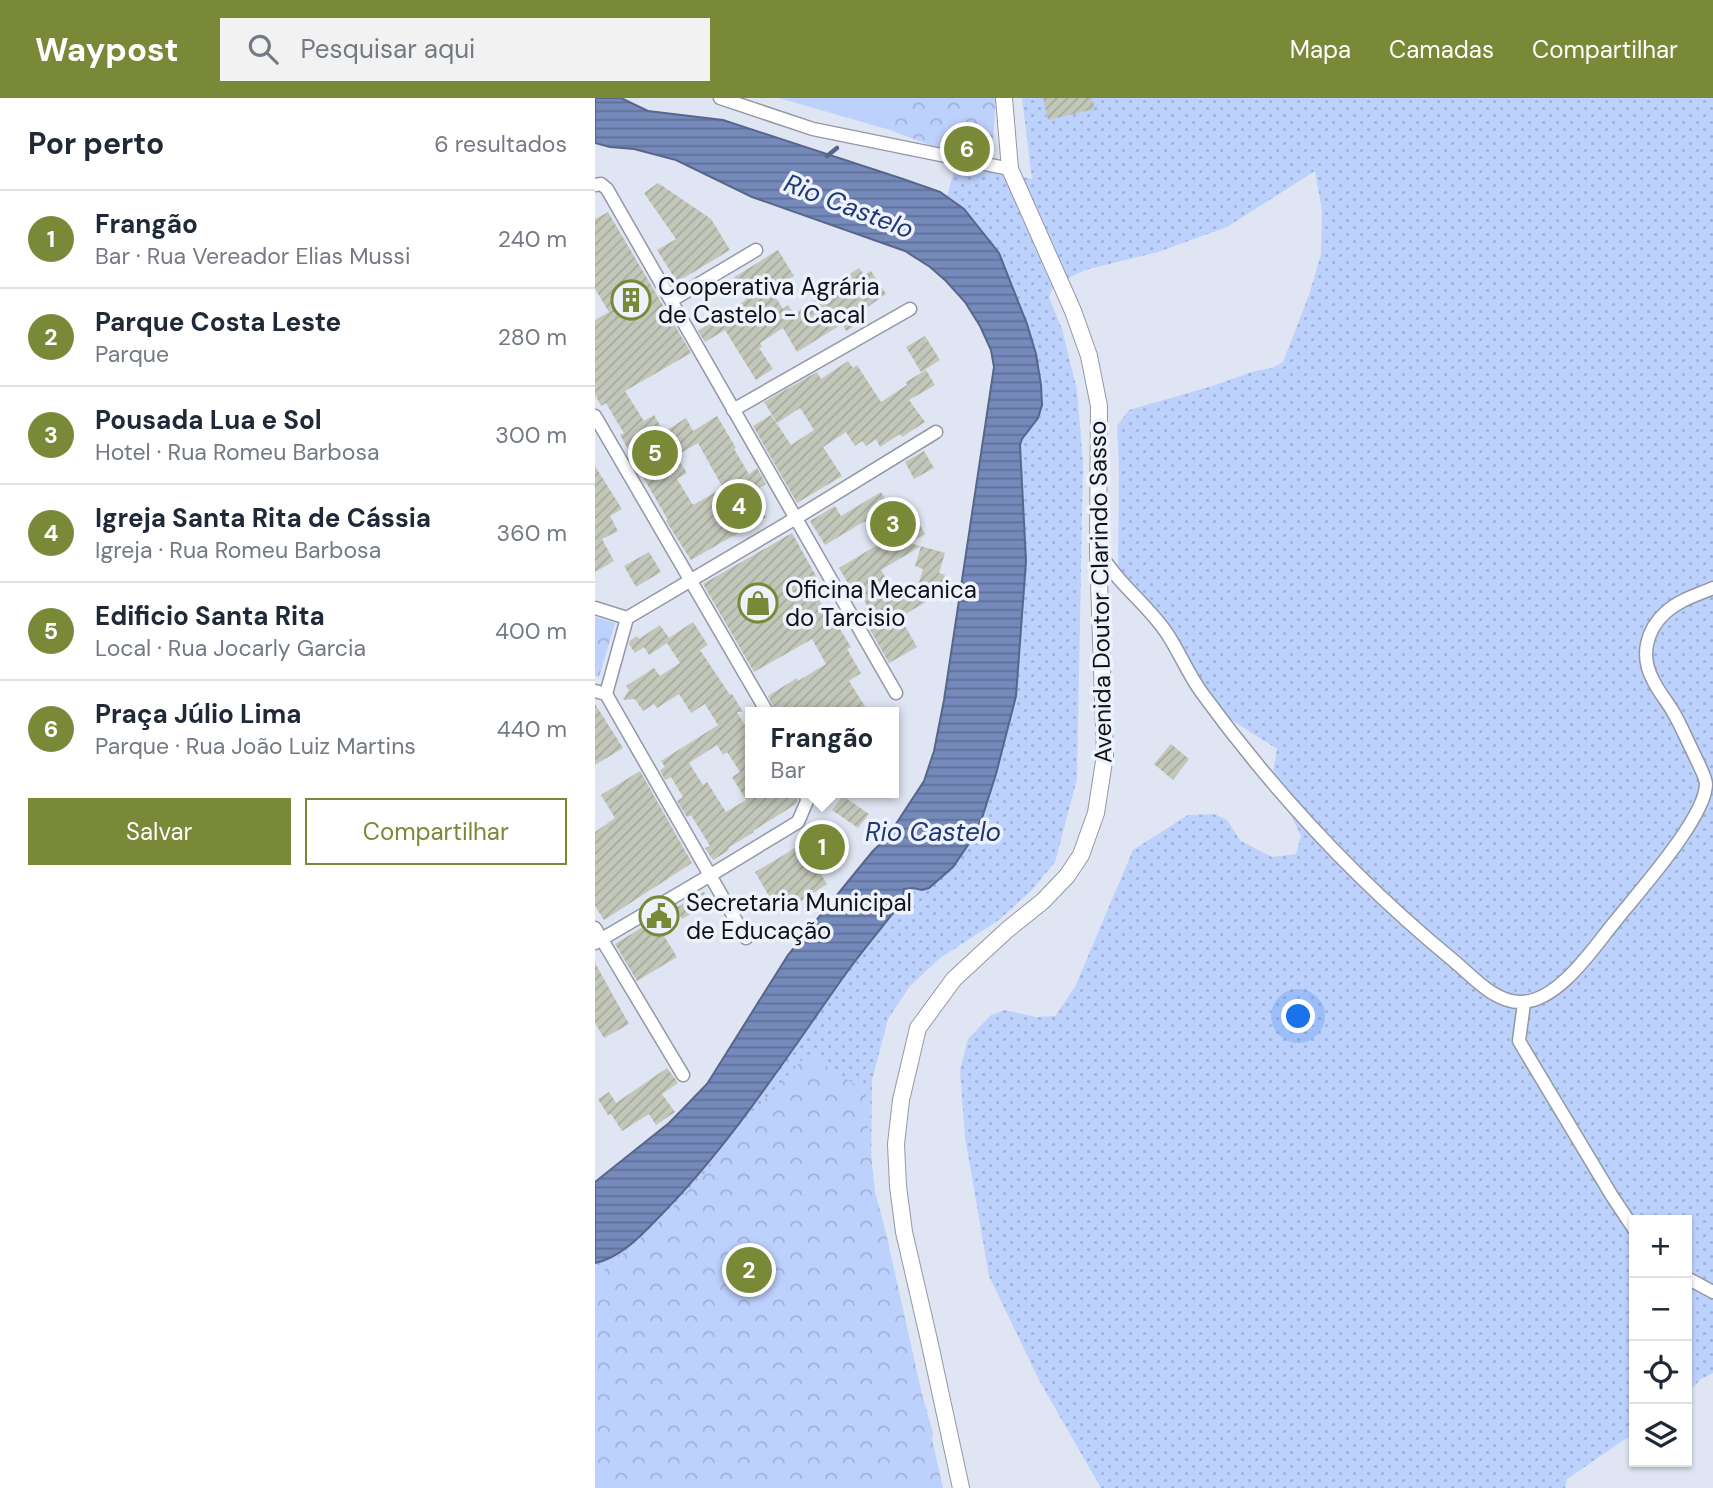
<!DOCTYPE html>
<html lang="pt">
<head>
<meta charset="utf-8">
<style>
  body { margin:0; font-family:"DM Sans",sans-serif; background:#f2f2f3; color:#1f2937 }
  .controls { position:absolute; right:21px; bottom:21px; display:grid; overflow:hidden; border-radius:0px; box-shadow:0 2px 5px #0004 }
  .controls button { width:63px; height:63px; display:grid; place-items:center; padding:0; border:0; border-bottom:2px solid #e0e1e3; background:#fff; color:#1f2937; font:35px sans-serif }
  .you { position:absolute; left:704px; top:919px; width:24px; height:24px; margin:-18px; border:5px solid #fff; border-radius:50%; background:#1a73e8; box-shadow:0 0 0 10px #1a73e833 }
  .badge { display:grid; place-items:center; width:46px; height:46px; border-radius:50%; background:#7a8937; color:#fff; font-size:23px; font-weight:700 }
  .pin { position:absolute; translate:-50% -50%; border:4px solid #fff; box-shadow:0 2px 7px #0006 }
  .popup { position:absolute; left:150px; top:609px; width:154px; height:91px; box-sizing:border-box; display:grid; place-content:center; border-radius:0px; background:#fff; filter:drop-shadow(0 2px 5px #0005); font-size:23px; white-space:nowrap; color:#747a83 }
  .popup b { font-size:26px; color:#1f2937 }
  .popup::after { content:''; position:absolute; left:50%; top:100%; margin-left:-14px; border:14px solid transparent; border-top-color:#fff }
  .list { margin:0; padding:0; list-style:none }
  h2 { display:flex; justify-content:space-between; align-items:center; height:91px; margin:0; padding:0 28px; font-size:30px }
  h2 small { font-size:23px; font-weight:400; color:#747a83 }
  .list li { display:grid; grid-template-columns:46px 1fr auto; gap:21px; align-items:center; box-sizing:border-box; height:98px; padding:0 28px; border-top:2px solid #e0e1e3 }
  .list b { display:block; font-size:26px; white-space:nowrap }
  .list p { margin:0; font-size:23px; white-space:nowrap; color:#747a83 }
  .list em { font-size:23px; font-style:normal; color:#747a83 }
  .actions { display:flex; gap:14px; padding:21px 28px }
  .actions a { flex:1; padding:16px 0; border:2px solid #7a8937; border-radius:0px; text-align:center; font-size:24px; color:#7a8937 }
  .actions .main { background:#7a8937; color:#fff }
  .icon { flex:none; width:38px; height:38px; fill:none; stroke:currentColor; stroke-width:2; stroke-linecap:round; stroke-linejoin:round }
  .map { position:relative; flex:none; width:1118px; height:1390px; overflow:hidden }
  header { display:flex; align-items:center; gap:42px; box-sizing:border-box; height:98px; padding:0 35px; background:#7a8937; color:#fff }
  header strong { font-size:33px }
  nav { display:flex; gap:38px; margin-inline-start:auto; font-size:24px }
  .search { width:490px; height:63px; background:#f2f2f3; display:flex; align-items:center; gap:18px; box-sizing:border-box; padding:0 24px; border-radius:0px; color:#747a83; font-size:26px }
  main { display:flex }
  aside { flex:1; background:#fff }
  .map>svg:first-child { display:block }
  .grass { fill:url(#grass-dots) }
  .forest { fill:url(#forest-crowns) }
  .pitch { fill:#bdd1fd }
  .water { fill:url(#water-rules); stroke:#57668a; stroke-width:2 }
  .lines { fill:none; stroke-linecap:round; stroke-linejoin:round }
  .stream { stroke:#57668a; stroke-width:4.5 }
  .building { fill:url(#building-hatch); fill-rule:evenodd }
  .street-casing { stroke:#9398a4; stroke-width:15 }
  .secondary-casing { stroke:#9398a4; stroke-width:18 }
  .street { stroke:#fff; stroke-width:12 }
  .secondary { stroke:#fff; stroke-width:16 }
  .labels { text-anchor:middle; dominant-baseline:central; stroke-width:7; stroke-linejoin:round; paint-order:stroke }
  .poi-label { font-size:24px; fill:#101217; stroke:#edf2fd; text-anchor:start }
  .street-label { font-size:24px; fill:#101217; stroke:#edf2fd }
  .water-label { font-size:26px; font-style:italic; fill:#223874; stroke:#edf2fd }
</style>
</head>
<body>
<header>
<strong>Waypost</strong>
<div class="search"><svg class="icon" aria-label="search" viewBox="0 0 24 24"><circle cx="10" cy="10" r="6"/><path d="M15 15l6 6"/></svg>Pesquisar aqui</div>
<nav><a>Mapa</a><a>Camadas</a><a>Compartilhar</a></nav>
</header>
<main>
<aside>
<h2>Por perto<small>6 resultados</small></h2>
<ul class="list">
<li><span class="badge">1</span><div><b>Frangão</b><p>Bar · Rua Vereador Elias Mussi</p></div><em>240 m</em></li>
<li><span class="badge">2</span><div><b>Parque Costa Leste</b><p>Parque</p></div><em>280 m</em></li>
<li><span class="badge">3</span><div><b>Pousada Lua e Sol</b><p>Hotel · Rua Romeu Barbosa</p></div><em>300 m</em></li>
<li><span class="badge">4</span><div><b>Igreja Santa Rita de Cássia</b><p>Igreja · Rua Romeu Barbosa</p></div><em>360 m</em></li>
<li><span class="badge">5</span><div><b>Edificio Santa Rita</b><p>Local · Rua Jocarly Garcia</p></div><em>400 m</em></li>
<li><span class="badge">6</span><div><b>Praça Júlio Lima</b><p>Parque · Rua João Luiz Martins</p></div><em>440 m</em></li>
</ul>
<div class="actions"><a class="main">Salvar</a><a>Compartilhar</a></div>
</aside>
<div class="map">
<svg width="1118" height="1390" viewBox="0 0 1118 1390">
  <defs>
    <pattern id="grass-dots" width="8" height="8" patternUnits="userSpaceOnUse" patternTransform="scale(1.75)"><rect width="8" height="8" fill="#bdd1fd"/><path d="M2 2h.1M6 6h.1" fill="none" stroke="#a1b2d8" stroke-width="1.8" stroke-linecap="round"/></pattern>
    <pattern id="forest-crowns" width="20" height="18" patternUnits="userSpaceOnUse" patternTransform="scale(1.75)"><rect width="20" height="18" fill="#bdd1fd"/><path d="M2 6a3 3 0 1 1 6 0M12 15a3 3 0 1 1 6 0" fill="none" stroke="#a1b2d8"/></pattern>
    <pattern id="water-rules" width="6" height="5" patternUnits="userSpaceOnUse" patternTransform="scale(1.75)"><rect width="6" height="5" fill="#758abb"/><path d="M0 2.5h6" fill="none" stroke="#5f6f97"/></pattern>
    <pattern id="building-hatch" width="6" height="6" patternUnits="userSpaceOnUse" patternTransform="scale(1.75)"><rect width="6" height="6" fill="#c3c7b9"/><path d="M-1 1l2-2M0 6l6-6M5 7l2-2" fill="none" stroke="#a6aa9e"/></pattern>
  </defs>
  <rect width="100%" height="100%" fill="#dfe5f2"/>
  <!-- grass -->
  <path class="grass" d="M427,0H1118V1275L1106,1281L1092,1295V1122H1039V1335L972,1381L970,1390H506L445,1284L394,1178L370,1039L365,972L373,941L396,917L410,912L441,919L460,918L480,889L538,752L593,717L619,716L632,722L646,743L677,759L701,756L706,738L695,715L682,696L678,675L682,651L616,609L591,570L525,482L523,468L524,371L522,328L534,312L614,289L660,273L677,270L688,264L714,197L726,156L727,113L720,73L632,129L563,154L490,172L459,187L454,199L467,231L482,292L488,365L482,681L460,764L436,793L404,822L345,860L315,888L293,921L277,982L276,1081L307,1226L338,1335L336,1346L0,1390V1165C27,1159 49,1134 68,1115C137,1045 189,961 247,881C265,855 286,831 305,805L309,791L313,790L322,791L334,790L358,769L373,747L387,720L401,676L421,598L431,463L425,347L427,341L443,320L441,256L432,226L417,185L382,126L369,111L352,99L361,64L437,81Z"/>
  <!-- forest -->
  <path class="forest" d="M304,0H401L396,70L295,32Z
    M0,519L20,525L4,579L0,578Z
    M213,956L269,992L280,1094L291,1135L348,1390H0V1180L69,1119L112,1072L172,999Z"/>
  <!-- pitch -->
  <path class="pitch" d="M184,0H304L295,32Z"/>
  <!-- water -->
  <path class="water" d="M0,0H26L53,13L128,22L308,81L345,94L369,111L404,155L432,226L441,256L446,287L447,307L443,320L427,341L425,347L431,463L421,598L401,676L387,720L373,747L358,769L334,790L327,792L318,790L309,791L306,805C286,831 265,855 247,881C189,963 135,1047 64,1119C47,1137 25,1160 0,1165V1084L74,1025L112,986L193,857L277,754L293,738L329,683L339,653L349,602L399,269L396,252L385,228L370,204L351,183L335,169L310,153L157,99L81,62L39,51L15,49L0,45Z"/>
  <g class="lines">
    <!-- stream -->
    <path class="stream" d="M232,58L242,50"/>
  </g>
  <!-- building -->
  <path class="building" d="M448,0H497L500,11L453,22Z
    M63,85L116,121L135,152L82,184L62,152L81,141L49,95Z
    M13,114L96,255L30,293L49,323L59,317L69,334L91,320L98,333L122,318L141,350L139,351L154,376L162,370L171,386L156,395L171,419L96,462L71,423L73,422L34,355H35L25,337L29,335L22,324L11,305L6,308L0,297V222L14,214L0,191V121ZM103,345L128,390L98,407L82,381L92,375L81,358Z
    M183,152L199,178L176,192L188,211L193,207L199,216L228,197L227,195L264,170L269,177L276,173L291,196L267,213L271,221L251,233L247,226L202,254L188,230L165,245L167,249L164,250L178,271L161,282L130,232L110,244L103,233L151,202L138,180Z
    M330,238L345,262L326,274L311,249Z
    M253,263L258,270L262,267L286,304L312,287L311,284L331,272L340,287L314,302L330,324L307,339L305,336L285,349L281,341L271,348L267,343L260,348L251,334L228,349L247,378L202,405L158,328L176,317L196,347L219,332L205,310L182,325L169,304L222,274L226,281Z
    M329,353L339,370L319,381L310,364Z
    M0,368L27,411L15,418L23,433L7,441L19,463L0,474Z
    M286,394L299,416L313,407L330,436L315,445L350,455L344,475L350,477L345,494L323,488L328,471L320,468L326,448L286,472L299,493L304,491L309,499L323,490L331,504L305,519L322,549L294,565L265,514L273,509L258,484L254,487L244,470L284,446L270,423L230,447L215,423L240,408L246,418Z
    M197,435L230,494L222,498L240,530L243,528L256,549L252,551L266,575L254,583L271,610L264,614H181L173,598L202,580L203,583L231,566L217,541L159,574L108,486Z
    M54,454L66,474L41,489L29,468Z
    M98,524L113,547L105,552L135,597L137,596L148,614H142L155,636V695H168L171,700L180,695H198L203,702L201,706L158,733L159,734L133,750L134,752L118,762L110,750L115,748L96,717L92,719L82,703L88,699L76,679L70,682L65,672L70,669L66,663L123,627L110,606L96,615L84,596L62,610L59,606L48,613L40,601L28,602L34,592L31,588L59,570L65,578L85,565L72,545L54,557L49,549L40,555L34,546L35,543L42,538L44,541L65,527L74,540ZM122,647L128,657L132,654L145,674L137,679L151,702L131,714L112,684L108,687L94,665Z
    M0,606L28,650L0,667Z
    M576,646L594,661L578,682L559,666Z
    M45,673L97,765L9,822L0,808V734L20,720L6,697Z
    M248,698L274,716L263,730L237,712Z
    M223,734L234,735L247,755L222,770L232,786L185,817L160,774L189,757Z
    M109,794L115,805L87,821L81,810Z
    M59,822L82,859L42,883L20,846Z
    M0,865L34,926L9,940L0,925Z
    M72,970L83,985L67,996L80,1014L61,1027L54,1016L27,1033L16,1016L13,1017L3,1001L14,994L21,1005Z"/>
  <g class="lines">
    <!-- street casing -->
    <g class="street-casing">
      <path id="street" d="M125,0L218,31L415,71
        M0,87L6,86L12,91L301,595
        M77,202L161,152
        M138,312L315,211
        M0,318L172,614
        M503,454C510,463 517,473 525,482C540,499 558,515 571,534C584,553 593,576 607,595C679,694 764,785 859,863C878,879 900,905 927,904C963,903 997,852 1018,826C1040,798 1111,720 1111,686C1111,679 1101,661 1098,654C1091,640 1085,625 1077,612C1071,602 1063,593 1058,582C1045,558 1051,532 1071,514C1084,502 1102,497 1118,490
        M0,510L32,520L11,596L0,593
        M32,520L201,420L341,334
        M11,596L151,840
        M0,830L88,977
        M0,845L114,778L203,724L212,703L211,695
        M929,905L924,943L1017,1098L1039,1131
        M1092,1180L1118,1194"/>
    </g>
    <!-- secondary casing -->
    <g class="secondary-casing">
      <path id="secondary" d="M366,1390L334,1242L309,1134L303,1088L301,1046L306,1002L323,930L359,881L412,832L448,803L472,778L486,757L501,715L510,657L503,454L504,308L494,258L478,213L415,71L409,0"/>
    </g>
    <!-- street -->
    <use href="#street" class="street"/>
    <!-- secondary -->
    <use href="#secondary" class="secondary"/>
  </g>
  <!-- icons -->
  <defs>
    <g id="building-ring" transform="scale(2.0125)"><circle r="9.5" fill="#edf2fd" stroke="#7a8937" stroke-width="1.5"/><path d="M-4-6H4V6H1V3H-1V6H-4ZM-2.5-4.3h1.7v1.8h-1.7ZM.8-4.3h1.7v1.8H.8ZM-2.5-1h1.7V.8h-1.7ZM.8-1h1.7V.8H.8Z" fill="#7a8937"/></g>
    <g id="shop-ring" transform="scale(2.0125)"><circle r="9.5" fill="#edf2fd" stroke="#7a8937" stroke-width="1.5"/><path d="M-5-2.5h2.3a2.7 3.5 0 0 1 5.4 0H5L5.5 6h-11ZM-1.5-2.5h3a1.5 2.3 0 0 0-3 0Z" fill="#7a8937"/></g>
    <g id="civic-ring" transform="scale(2.0125)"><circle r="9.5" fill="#edf2fd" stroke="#7a8937" stroke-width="1.5"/><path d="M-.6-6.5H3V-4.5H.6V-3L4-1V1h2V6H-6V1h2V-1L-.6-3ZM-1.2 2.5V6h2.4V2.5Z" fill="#7a8937"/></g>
  </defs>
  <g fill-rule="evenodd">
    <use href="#building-ring" x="36" y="202"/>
    <use href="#shop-ring" x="163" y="505"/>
    <use href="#civic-ring" x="64" y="818"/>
  </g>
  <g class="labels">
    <!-- poi labels -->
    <g class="poi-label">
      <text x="63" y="188">Cooperativa Agrária<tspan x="63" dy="28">de Castelo - Cacal</tspan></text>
      <text x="190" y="491">Oficina Mecanica<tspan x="190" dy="28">do Tarcisio</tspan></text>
      <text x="91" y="804">Secretaria Municipal<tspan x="91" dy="28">de Educação</tspan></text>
    </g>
    <!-- street labels -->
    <g class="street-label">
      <text transform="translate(505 494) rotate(-91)">Avenida Doutor Clarindo Sasso</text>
    </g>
    <!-- water labels -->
    <g class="water-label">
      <text transform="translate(254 108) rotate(21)">Rio Castelo</text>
      <text x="338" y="734">Rio Castelo</text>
    </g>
  </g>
</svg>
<div class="controls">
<button>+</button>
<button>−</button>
<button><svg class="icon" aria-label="locate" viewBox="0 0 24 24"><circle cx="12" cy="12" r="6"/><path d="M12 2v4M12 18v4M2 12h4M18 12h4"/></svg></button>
<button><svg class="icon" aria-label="layers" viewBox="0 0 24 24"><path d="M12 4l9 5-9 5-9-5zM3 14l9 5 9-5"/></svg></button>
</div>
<div class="you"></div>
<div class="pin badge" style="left:227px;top:749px">1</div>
<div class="popup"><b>Frangão</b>Bar</div>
<div class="pin badge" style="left:154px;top:1172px">2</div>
<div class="pin badge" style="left:298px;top:426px">3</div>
<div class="pin badge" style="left:144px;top:408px">4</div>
<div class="pin badge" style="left:60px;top:355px">5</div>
<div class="pin badge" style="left:372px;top:51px">6</div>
</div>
</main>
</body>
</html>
